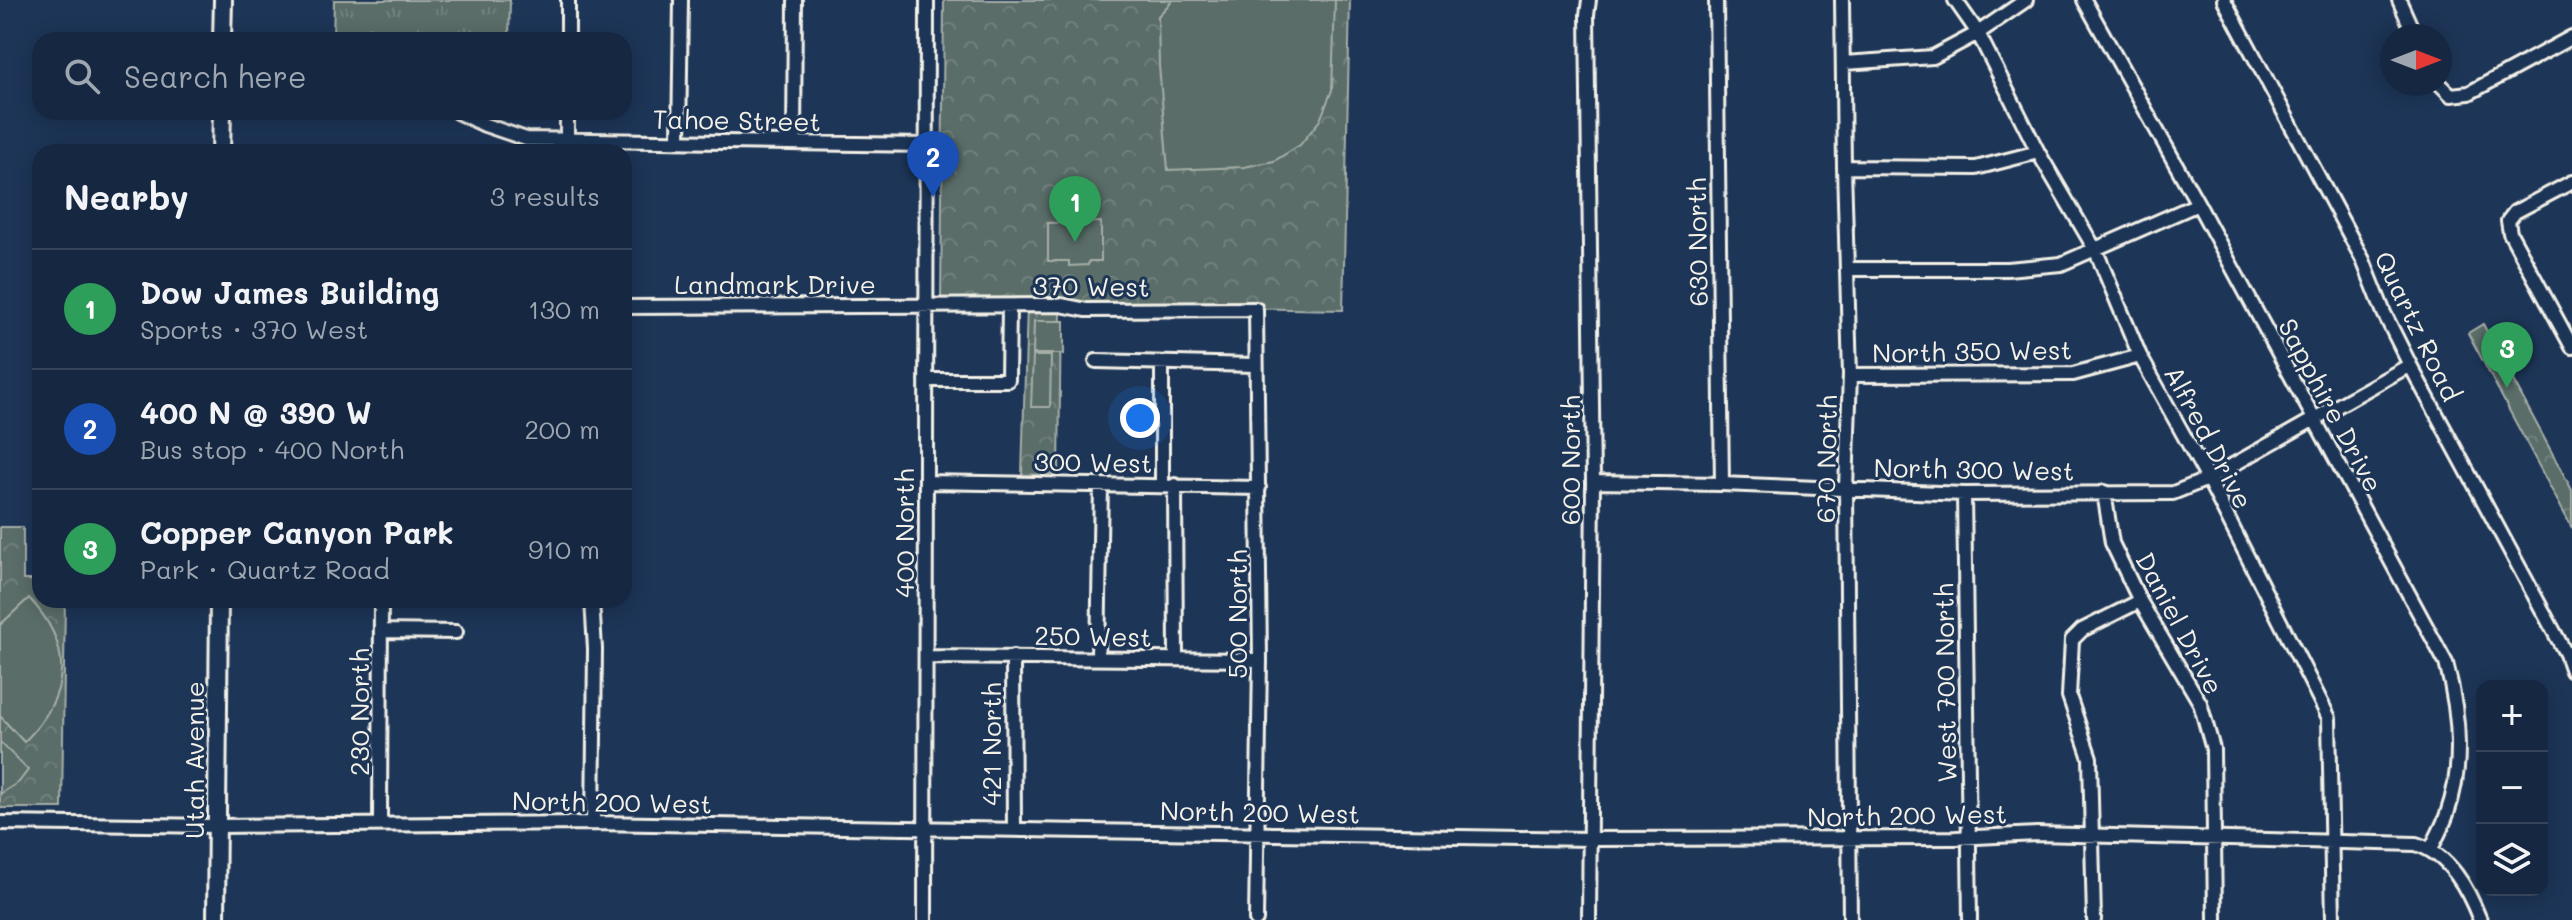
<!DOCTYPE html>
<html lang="en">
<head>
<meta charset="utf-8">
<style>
  body { margin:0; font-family:Mali,sans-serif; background:#1f3048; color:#f1f3f6 }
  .controls { position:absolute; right:24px; bottom:24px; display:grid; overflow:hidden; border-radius:16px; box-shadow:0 4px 20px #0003 }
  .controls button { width:72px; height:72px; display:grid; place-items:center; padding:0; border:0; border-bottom:2px solid #35445a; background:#162841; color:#f1f3f6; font:40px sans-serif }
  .compass { position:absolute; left:2380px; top:24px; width:72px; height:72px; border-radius:50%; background:#162841; box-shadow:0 4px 20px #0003; rotate:90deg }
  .you { position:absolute; left:1140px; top:418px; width:28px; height:28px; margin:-20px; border:6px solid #fff; border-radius:50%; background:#1a73e8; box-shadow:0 0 0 12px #1a73e833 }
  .badge { display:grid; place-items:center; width:52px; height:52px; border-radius:50%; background:#ff9aa2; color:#fff; font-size:26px; font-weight:700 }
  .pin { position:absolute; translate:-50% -66px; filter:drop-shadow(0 2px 4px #0008) }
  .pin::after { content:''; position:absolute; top:42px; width:28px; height:24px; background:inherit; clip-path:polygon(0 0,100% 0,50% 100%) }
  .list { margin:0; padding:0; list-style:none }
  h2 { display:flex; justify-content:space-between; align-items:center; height:104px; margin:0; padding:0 32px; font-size:34px }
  h2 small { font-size:26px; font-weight:400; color:#9ea6b1 }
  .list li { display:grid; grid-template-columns:52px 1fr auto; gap:24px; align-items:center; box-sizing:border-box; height:120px; padding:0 32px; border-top:2px solid #35445a }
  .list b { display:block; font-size:30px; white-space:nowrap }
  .list p { margin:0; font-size:26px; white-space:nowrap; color:#9ea6b1 }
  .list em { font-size:26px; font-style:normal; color:#9ea6b1 }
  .icon { flex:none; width:44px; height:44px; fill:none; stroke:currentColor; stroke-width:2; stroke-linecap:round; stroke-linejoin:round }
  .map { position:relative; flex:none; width:2572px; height:920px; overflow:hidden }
  .search { position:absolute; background:#162841; box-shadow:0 4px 20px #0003; left:32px; top:32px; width:600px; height:88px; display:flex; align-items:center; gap:20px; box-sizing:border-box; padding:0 28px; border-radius:24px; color:#9ea6b1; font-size:30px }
  .panel { position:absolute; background:#162841; box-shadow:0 4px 20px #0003; left:32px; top:144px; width:600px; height:464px; border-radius:24px }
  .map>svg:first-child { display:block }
  .grass { fill:url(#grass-tufts); stroke:#a7afa8; stroke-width:2 }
  .park { fill:url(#park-crowns); stroke:#a7afa8; stroke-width:2 }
  .pitch { fill:#5a6d69; stroke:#a7afa8; stroke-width:2 }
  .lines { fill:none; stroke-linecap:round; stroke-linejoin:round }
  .minor-casing { stroke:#f4f1e8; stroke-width:18 }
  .major-casing { stroke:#f4f1e8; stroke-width:22 }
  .minor { stroke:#1d3557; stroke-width:12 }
  .major { stroke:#1d3557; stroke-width:16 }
  .labels { text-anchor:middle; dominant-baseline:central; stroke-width:6; stroke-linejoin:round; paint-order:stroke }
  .street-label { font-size:26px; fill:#f4f1e8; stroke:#1d3557 }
</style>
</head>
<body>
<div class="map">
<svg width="2572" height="920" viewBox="0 0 2572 920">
  <defs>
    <pattern id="grass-tufts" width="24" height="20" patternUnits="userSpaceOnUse" patternTransform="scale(2)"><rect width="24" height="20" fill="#5a6d69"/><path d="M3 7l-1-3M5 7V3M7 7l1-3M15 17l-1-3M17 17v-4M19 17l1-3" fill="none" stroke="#72827e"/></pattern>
    <pattern id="park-crowns" width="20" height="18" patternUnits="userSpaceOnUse" patternTransform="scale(2)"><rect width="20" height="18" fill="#5a6d69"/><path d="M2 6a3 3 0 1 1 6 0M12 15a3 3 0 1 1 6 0" fill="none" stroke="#72827e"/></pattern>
  </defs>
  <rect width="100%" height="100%" fill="#1d3557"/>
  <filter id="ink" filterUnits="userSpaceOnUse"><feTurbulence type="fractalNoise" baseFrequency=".0125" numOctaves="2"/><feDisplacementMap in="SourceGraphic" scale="16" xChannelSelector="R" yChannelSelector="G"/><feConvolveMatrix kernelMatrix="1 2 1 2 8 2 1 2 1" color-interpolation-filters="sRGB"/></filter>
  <g filter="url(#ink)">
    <!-- grass -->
    <path class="grass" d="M334,0H510L509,40H333Z"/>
    <!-- park -->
    <path class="park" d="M944,0H1350L1343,310L1061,305L1059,474L1022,475L1027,304L941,302Z
      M2483,324L2572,490V528L2468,333Z
      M0,527H23V580H40V600H65L62,808H0Z"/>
    <!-- pitch -->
    <path class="pitch" d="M1173,0H1335L1332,90L1320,120L1300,145L1274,161L1244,167L1168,170L1159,66L1158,16Z
      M1101,222V261H1089L1088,265L1069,266V261H1048V223Z
      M1034,321H1064V354H1033Z
      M1033,356H1051L1050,407H1031Z
      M29,598C75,647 70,696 24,742L0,716V625Z
      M0,742L28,770L19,782L0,794Z"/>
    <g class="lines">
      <!-- minor casing -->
      <g class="minor-casing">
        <path id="minor" d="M1589,0L1587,15L1593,482L1589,920
          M1716,0L1722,484
          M1842,0L1844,167L1850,375L1846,488L1850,920
          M1955,0L1978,33L2038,152L2096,251L2140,356L2208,479L2329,718L2333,920
          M2084,0L2198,204L2446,663C2459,711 2464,766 2447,814C2443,826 2436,838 2431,849
          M2224,0L2363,260L2384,313L2410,365L2566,654L2572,671
          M2399,0L2415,36
          M568,40V0
          M1844,63L1933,57L1978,33L2026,0
          M2440,84L2451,95L2469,93L2572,37
          M457,112L485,125L526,139L926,145
          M567,140V112
          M679,141L681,0
          M794,143L795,0
          M1844,167L1976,168L2038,152
          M2572,182L2515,212L2508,221L2510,233L2572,347
          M1849,269H2007L2061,264L2198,204
          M624,307L1061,305L1086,310L1256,309L1260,660L1256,920
          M1096,361L1255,365
          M1850,375L2073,374L2140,356
          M926,380H1008L1009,306
          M927,482L1259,488
          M1593,482L1722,484L1964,494L2173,493L2208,479L2410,365
          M1162,485V363
          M1175,485L1176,659
          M2104,492L2112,543L2140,601L2200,703L2213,749L2215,920
          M1964,494L1970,920
          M592,600L595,649L593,823
          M381,631L456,632
          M926,657L1260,660
          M1013,657L1014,830
          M1098,658L1101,485
          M0,823L217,826L593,823L1589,839L1956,838L2037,834L2416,844C2450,855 2468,889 2480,920
          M380,823L381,600
          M925,920L927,0
          M2094,920L2090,758L2069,696L2072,640L2082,630L2140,601"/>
      </g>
      <!-- major casing -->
      <g class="major-casing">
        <path id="major" d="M222,40L223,0
          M221,152L222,112
          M216,920L219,600"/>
      </g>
      <!-- minor -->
      <use href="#minor" class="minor"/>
      <!-- major -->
      <use href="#major" class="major"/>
    </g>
  </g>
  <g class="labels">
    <!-- street labels -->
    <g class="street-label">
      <text transform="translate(737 120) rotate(1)">Tahoe Street</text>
      <text transform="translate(1697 242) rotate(-91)">630 North</text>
      <text x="775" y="284">Landmark Drive</text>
      <text transform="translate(1091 286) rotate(1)">370 West</text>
      <text transform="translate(2418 326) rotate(64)">Quartz Road</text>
      <text transform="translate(1972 351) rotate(-1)">North 350 West</text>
      <text transform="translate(2331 405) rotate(62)">Sapphire Drive</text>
      <text transform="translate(2209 437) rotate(62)">Alfred Drive</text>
      <text transform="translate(1826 459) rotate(-89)">670 North</text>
      <text transform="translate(1570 460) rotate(-90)">600 North</text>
      <text transform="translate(1093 462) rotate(1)">300 West</text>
      <text transform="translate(1974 469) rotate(1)">North 300 West</text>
      <text transform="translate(904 533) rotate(-90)">400 North</text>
      <text transform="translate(1237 614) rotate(-90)">500 North</text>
      <text transform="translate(2180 623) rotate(62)">Daniel Drive</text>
      <text transform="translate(1093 636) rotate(1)">250 West</text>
      <text transform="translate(1945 683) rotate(-91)">West 700 North</text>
      <text transform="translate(359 712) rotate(-90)">230 North</text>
      <text transform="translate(991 744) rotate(-90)">421 North</text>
      <text transform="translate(194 760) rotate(-90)">Utah Avenue</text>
      <text transform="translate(612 802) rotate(1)">North 200 West</text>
      <text transform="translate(1260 812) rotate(1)">North 200 West</text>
      <text transform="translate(1907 815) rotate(-1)">North 200 West</text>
    </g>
  </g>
</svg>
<div class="controls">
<button>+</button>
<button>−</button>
<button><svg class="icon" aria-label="layers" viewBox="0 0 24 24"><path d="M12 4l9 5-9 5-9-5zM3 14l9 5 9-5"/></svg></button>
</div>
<svg class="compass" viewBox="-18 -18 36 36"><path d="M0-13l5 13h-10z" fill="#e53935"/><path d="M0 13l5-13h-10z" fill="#9ea6b1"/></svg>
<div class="you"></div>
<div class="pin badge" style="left:1075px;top:242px;background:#2e9e5b">1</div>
<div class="pin badge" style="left:933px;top:197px;background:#1a4fb4">2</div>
<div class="pin badge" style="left:2507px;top:388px;background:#2e9e5b">3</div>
<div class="search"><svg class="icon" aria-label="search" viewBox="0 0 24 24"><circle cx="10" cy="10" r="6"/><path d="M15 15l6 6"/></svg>Search here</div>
<section class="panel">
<h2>Nearby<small>3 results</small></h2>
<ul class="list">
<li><span class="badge" style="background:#2e9e5b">1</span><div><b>Dow James Building</b><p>Sports · 370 West</p></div><em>130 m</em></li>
<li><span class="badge" style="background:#1a4fb4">2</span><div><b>400 N @ 390 W</b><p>Bus stop · 400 North</p></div><em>200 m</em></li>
<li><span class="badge" style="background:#2e9e5b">3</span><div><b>Copper Canyon Park</b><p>Park · Quartz Road</p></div><em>910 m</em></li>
</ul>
</section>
</div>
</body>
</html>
